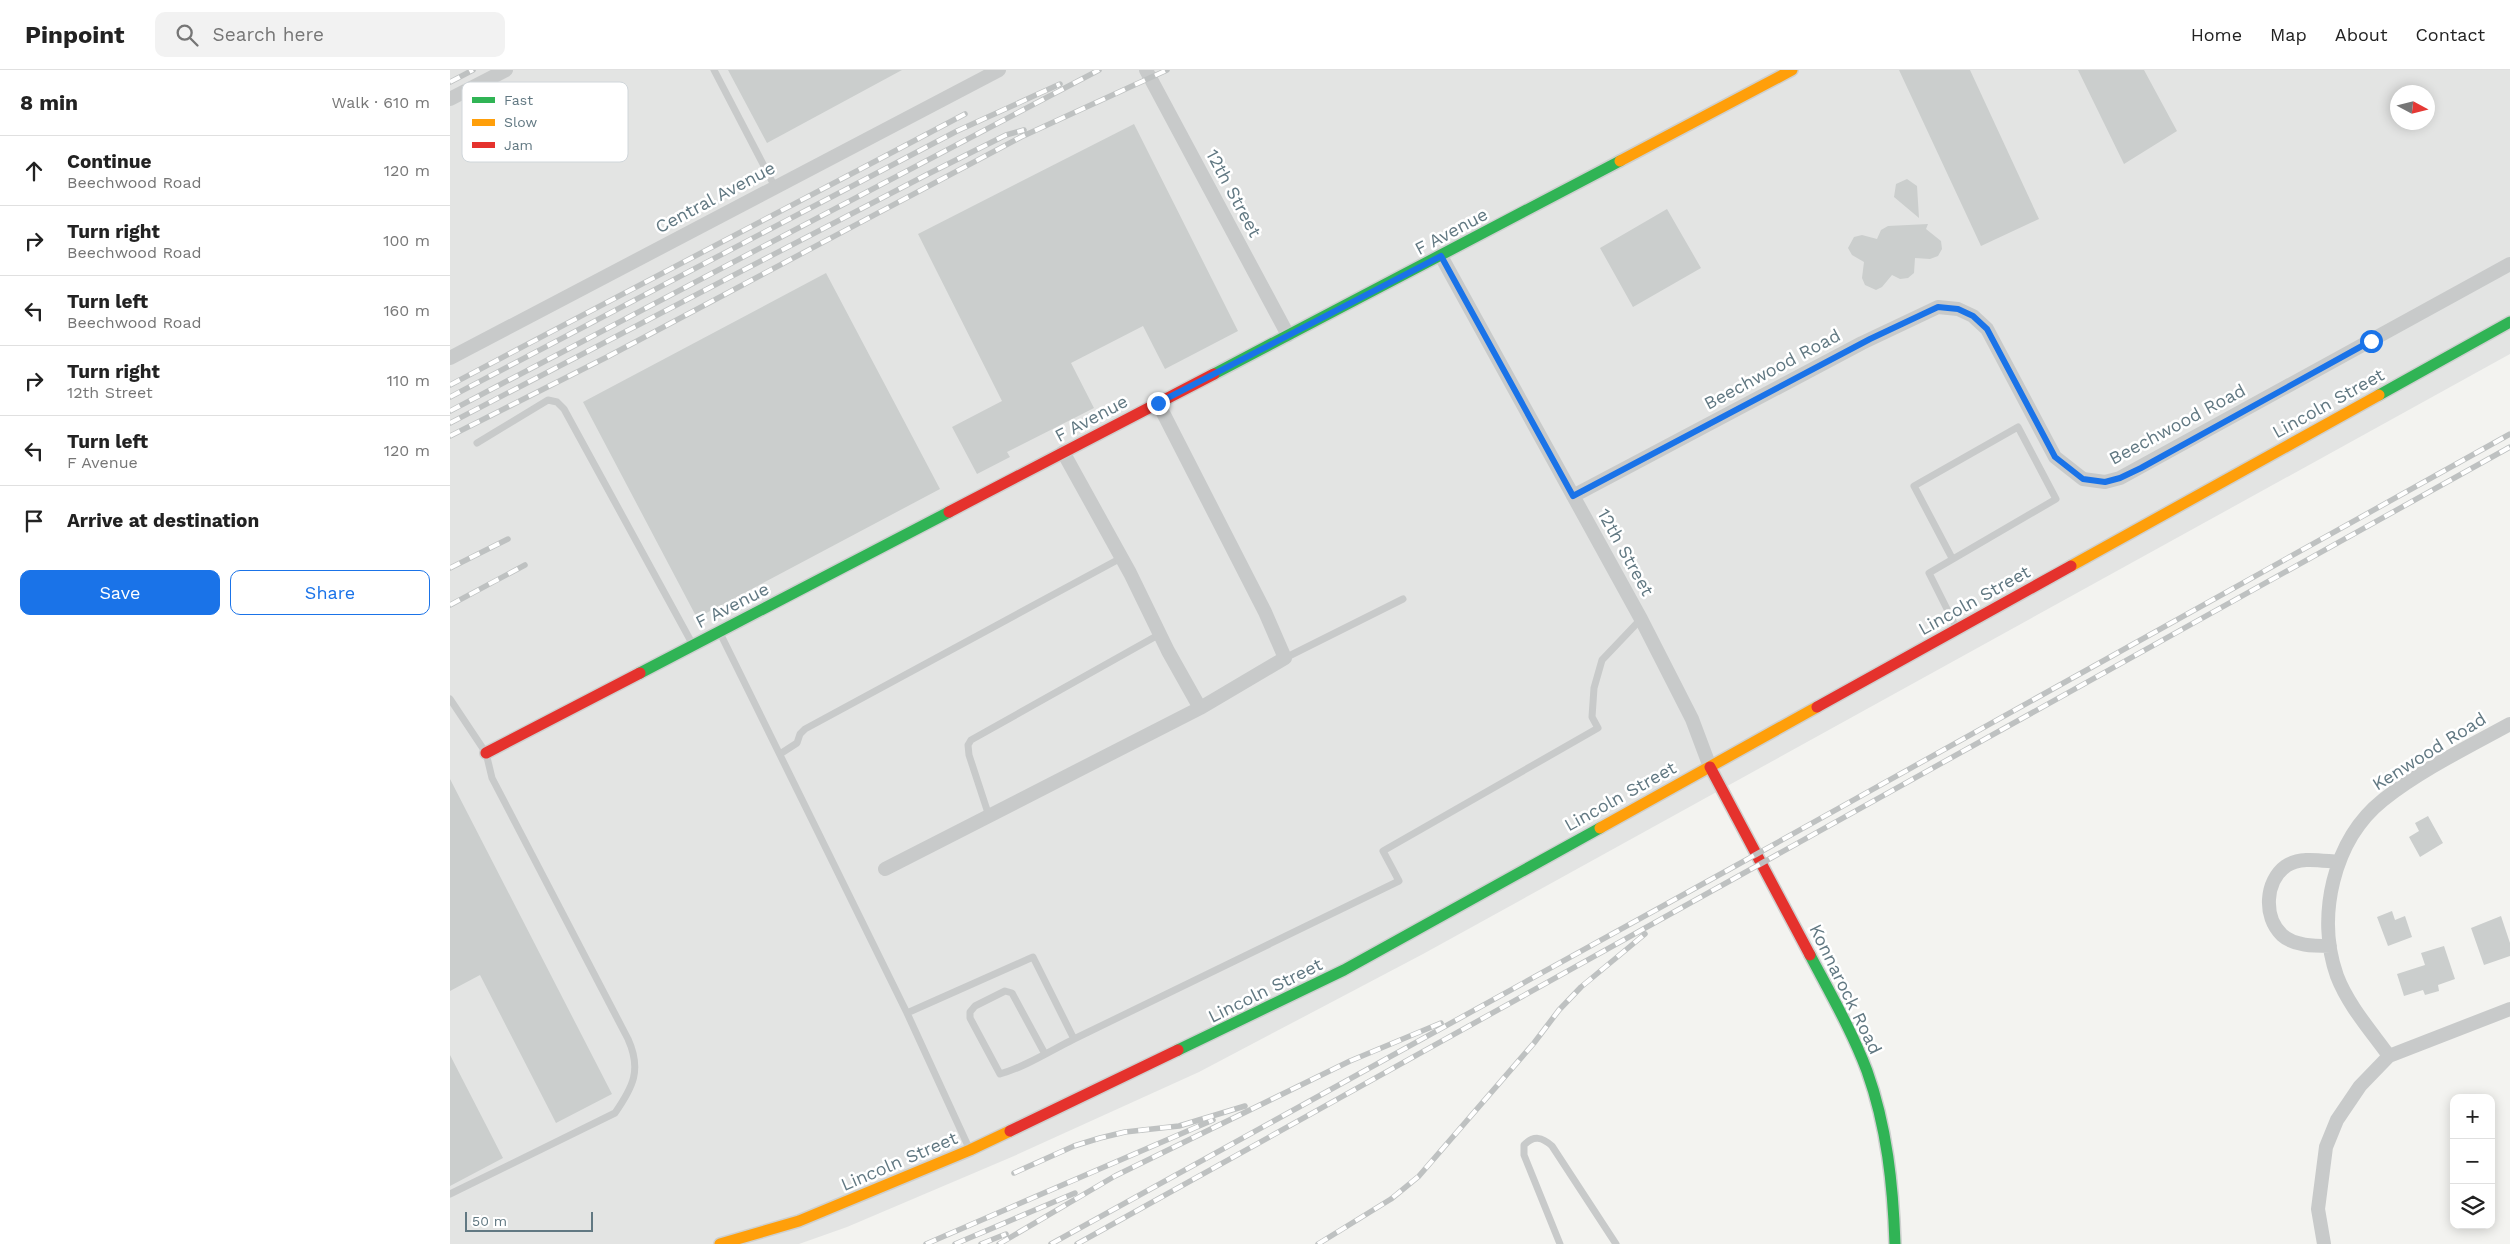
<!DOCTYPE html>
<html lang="en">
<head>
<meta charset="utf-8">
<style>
  body { margin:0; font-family:"Work Sans",sans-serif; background:#f2f2f2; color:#222 }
  .controls { position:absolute; right:15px; bottom:15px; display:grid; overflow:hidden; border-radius:10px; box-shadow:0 2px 12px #0003 }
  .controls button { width:45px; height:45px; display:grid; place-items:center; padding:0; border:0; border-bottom:1px solid #e0e0e0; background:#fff; color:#222; font:25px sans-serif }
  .compass { position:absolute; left:1940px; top:15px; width:45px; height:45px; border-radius:50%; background:#fff; box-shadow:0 2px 12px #0003; rotate:97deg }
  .scale { position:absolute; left:15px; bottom:12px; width:128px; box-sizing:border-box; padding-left:5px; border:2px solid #617882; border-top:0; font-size:14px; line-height:18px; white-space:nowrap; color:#617882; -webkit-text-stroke:4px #fff; paint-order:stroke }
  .stop { position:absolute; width:15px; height:15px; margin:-11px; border:4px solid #1a73e8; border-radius:50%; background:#fff }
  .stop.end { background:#1a73e8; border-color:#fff; box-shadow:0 1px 5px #0008 }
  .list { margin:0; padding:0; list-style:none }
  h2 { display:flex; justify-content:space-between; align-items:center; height:65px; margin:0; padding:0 20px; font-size:21px }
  h2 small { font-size:16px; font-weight:400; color:#767676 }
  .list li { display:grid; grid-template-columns:32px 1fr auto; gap:15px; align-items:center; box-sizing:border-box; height:70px; padding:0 20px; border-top:1px solid #e0e0e0 }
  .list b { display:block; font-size:19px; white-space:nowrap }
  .list p { margin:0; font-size:16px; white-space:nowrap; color:#767676 }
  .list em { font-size:16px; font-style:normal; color:#767676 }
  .actions { display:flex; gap:10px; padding:15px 20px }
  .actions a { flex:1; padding:11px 0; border:1px solid #1a73e8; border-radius:10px; text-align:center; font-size:18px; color:#1a73e8 }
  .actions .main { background:#1a73e8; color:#fff }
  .icon { flex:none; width:28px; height:28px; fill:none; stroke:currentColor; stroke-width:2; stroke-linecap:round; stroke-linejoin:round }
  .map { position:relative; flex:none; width:2060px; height:1174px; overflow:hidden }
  header { display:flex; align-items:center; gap:30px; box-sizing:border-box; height:70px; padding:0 25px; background:#fff; border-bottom:1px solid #e0e0e0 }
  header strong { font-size:24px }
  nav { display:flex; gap:28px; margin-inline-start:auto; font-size:18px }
  .search { width:350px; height:45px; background:#f2f2f2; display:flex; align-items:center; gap:12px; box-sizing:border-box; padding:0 18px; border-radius:10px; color:#767676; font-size:19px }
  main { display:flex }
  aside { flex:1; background:#fff }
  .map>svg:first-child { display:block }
  .built { fill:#e3e4e3; fill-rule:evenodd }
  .building { fill:#cbcecd }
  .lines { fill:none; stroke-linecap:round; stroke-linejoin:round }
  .fast-casing { stroke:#ced0cf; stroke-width:14 }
  .slow-casing { stroke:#ced0cf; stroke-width:14 }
  .jam-casing { stroke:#ced0cf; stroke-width:14 }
  .lane { stroke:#c8caca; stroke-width:7 }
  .street { stroke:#c8caca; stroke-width:14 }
  .fast { stroke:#30b455; stroke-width:11 }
  .slow { stroke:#ff9f0a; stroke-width:11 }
  .jam { stroke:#e5322d; stroke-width:11 }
  .rail-casing { stroke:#bec1c1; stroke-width:5.5 }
  .rail { stroke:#fff; stroke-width:4; stroke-dasharray:11; stroke-linecap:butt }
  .route { stroke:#1a73e8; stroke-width:6 }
  .labels { text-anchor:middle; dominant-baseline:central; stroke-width:5; stroke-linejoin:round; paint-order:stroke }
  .street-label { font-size:18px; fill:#617882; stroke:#fff }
  .key { fill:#fff; stroke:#d0d6da; stroke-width:1 }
  .key-label { font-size:14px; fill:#617882 }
</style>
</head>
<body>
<header>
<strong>Pinpoint</strong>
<div class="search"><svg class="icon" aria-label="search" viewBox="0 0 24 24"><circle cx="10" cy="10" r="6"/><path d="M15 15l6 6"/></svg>Search here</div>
<nav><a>Home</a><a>Map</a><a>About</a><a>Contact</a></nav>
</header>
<main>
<aside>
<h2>8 min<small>Walk · 610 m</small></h2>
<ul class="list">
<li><svg class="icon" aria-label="ahead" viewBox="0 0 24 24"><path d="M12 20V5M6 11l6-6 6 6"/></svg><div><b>Continue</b><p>Beechwood Road</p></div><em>120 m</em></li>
<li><svg class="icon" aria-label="right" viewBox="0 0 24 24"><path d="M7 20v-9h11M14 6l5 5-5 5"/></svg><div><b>Turn right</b><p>Beechwood Road</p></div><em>100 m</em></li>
<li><svg class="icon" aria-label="left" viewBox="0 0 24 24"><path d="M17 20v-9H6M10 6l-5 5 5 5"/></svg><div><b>Turn left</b><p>Beechwood Road</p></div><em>160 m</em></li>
<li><svg class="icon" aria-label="right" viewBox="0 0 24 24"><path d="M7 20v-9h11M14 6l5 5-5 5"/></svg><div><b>Turn right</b><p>12th Street</p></div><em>110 m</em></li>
<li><svg class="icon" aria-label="left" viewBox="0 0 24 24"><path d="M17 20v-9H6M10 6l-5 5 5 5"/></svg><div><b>Turn left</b><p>F Avenue</p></div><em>120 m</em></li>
<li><svg class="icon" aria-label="arrive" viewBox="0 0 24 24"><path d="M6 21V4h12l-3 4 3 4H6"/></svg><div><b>Arrive at destination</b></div></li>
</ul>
<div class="actions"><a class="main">Save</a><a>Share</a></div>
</aside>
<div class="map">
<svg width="2060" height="1174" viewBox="0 0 2060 1174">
  <rect width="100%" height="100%" fill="#f3f3f0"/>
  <!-- built -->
  <path class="built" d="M0,0H2060V284L973,884L749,1002L564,1086L397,1157L349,1174H0ZM1948,22H1978V52H1948Z"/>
  <!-- building -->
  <path class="building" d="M278,0H452L317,73Z
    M1449,0H1520L1589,149L1531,176Z
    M1628,0H1694L1727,61L1674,94Z
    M684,54L788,261L715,299L693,256L621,293L644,338L557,382L560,387L527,404L502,357L552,331L468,164Z
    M1457,109L1467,116L1469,148L1444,127L1446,114Z
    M1217,139L1251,198L1183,237L1150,178Z
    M1478,154L1476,159L1491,171L1492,179L1488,186L1480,189L1465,188L1464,203L1458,208L1450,209L1442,205L1432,217L1426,220L1415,215L1412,208L1414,192L1402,185L1398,178L1404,167L1412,165L1427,169L1431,160L1438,156Z
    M376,203L490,419L247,548L133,332Z
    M0,709L162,1024L106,1053L30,905L0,921Z
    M1978,746L1993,773L1970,787L1959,767L1969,761L1965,753Z
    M1942,841L1945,850L1955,846L1962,867L1938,876L1927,847Z
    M2051,846L2060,873V886L2034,895L2021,858Z
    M1994,876L2005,909L1988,915L1989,921L1975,925L1973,920L1954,926L1947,904L1975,895L1971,883Z
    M0,985L53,1088L0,1116Z"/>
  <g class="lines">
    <!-- fast casing -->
    <g class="fast-casing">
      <path id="fast" d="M764,304L1170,91
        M1929,325L2060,252
        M190,603L499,442
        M1360,885C1380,923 1402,961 1417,1001C1437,1057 1443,1115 1445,1174
        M728,980L894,900L1150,758"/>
    </g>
    <!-- slow casing -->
    <g class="slow-casing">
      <path id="slow" d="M1170,91L1342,0
        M1621,496L1929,325
        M1150,758L1367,637
        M270,1174L349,1151L520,1080L560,1061"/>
    </g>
    <!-- jam casing -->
    <g class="jam-casing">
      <path id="jam" d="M499,442L764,304
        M1367,637L1621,496
        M36,683L190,603
        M1260,697L1360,885
        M560,1061L728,980"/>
    </g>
    <!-- lane -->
    <path class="lane" d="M264,0L325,117
      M27,373L98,330L107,332L114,339L243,575
      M1502,488L1464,416L1568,357L1606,429L1479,503L1506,557
      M270,563L457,943L519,1078
      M835,588L953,529
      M0,629L36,683L42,708L178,969C192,1000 183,1017 165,1043L0,1124
      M330,684L347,673L350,664L355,659L671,488
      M539,746L519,685L518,675L521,670L710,564
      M457,943L583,887L624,969L949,811L933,781L1148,658L1142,647L1144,618L1152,590L1191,549
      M595,984L562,923L555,921L525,936L520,942V948L550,1004C575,997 600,981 624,969
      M1110,1174L1074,1085V1075C1084,1065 1092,1067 1102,1076L1166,1174"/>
    <!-- street -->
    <path class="street" d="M696,0L838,265
      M0,29L56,0
      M991,186L1191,549L1242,649L1260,697
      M0,288L549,0
      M613,382L680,503L718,581L750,638
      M1123,426L1412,273L1488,237L1508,239L1523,246L1537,259L1605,387L1633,409L1655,412L1670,408L2060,194
      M435,799L752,637L835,588L815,542L708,333
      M1880,876C1864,876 1844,876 1832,865C1813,847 1815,811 1836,796C1851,786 1872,791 1889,792
      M1939,986C1921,961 1898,935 1887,906C1866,847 1883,770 1933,730C1971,700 2018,677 2060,654
      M1874,1174L1868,1139L1876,1077L1887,1050L1910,1016L1939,986L2060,939"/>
    <!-- fast -->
    <use href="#fast" class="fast"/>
    <!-- slow -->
    <use href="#slow" class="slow"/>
    <!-- jam -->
    <use href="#jam" class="jam"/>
    <!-- rail casing -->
    <g class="rail-casing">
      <path id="rail" d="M0,12L23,0
        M0,315L515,44
        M0,327L507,61L610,14
        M0,341L649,0
        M0,353L478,104L556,65L574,60
        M0,366L157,287L571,67L717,0
        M0,498L58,469
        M0,535L75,495
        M564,1103L624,1076L650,1068L675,1062L729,1056L795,1036
        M476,1174L763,1050
        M505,1174L625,1123
        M531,1174L556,1164
        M549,1174L665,1106L900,991L991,953
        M601,1174L1287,795L2060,364
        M627,1174L2060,377
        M868,1174L941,1129L969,1106L1084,973L1109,940L1131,917L1195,864"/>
    </g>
    <!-- rail -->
    <use href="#rail" class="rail"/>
  </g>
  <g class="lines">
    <!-- route -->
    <path class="route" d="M708,333L991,186L1123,426L1420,269L1488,237L1508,239L1523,246L1537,259L1605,387L1633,409L1655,412L1670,408L1691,398L1921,271"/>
  </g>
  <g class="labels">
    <!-- street labels -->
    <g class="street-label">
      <text transform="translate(784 123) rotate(62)">12th Street</text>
      <text transform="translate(265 127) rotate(-28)">Central Avenue</text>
      <text transform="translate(1001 161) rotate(-28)">F Avenue</text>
      <text transform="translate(1322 299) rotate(-28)">Beechwood Road</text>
      <text transform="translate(1878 333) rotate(-29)">Lincoln Street</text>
      <text transform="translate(641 348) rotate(-28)">F Avenue</text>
      <text transform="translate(1727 354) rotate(-28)">Beechwood Road</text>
      <text transform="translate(1176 482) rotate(61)">12th Street</text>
      <text transform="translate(1524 530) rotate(-29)">Lincoln Street</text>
      <text transform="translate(282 535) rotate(-27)">F Avenue</text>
      <text transform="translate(1979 681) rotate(-32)">Kenwood Road</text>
      <text transform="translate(1170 726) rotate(-29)">Lincoln Street</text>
      <text transform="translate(1396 919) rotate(64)">Konnarock Road</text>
      <text transform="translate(815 920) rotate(-26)">Lincoln Street</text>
      <text transform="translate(449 1091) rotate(-23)">Lincoln Street</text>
    </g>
  </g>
  <!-- legend -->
  <rect x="12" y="12" width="166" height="80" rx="8" class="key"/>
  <rect x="22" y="27" width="23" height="6" fill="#30b455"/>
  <rect x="22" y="49" width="23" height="7" fill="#ff9f0a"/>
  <rect x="22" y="72" width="23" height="6" fill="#e5322d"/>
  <g class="key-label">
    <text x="54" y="35">Fast</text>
    <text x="54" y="57">Slow</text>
    <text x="54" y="80">Jam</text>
  </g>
</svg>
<div class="controls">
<button>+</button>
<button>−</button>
<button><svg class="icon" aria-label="layers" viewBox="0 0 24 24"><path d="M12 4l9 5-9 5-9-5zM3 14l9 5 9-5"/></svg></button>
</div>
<svg class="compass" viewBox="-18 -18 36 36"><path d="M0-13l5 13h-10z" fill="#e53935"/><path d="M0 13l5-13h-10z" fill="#767676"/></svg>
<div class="scale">50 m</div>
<div class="stop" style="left:1921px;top:271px"></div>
<div class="stop end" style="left:708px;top:333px"></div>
</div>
</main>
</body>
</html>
